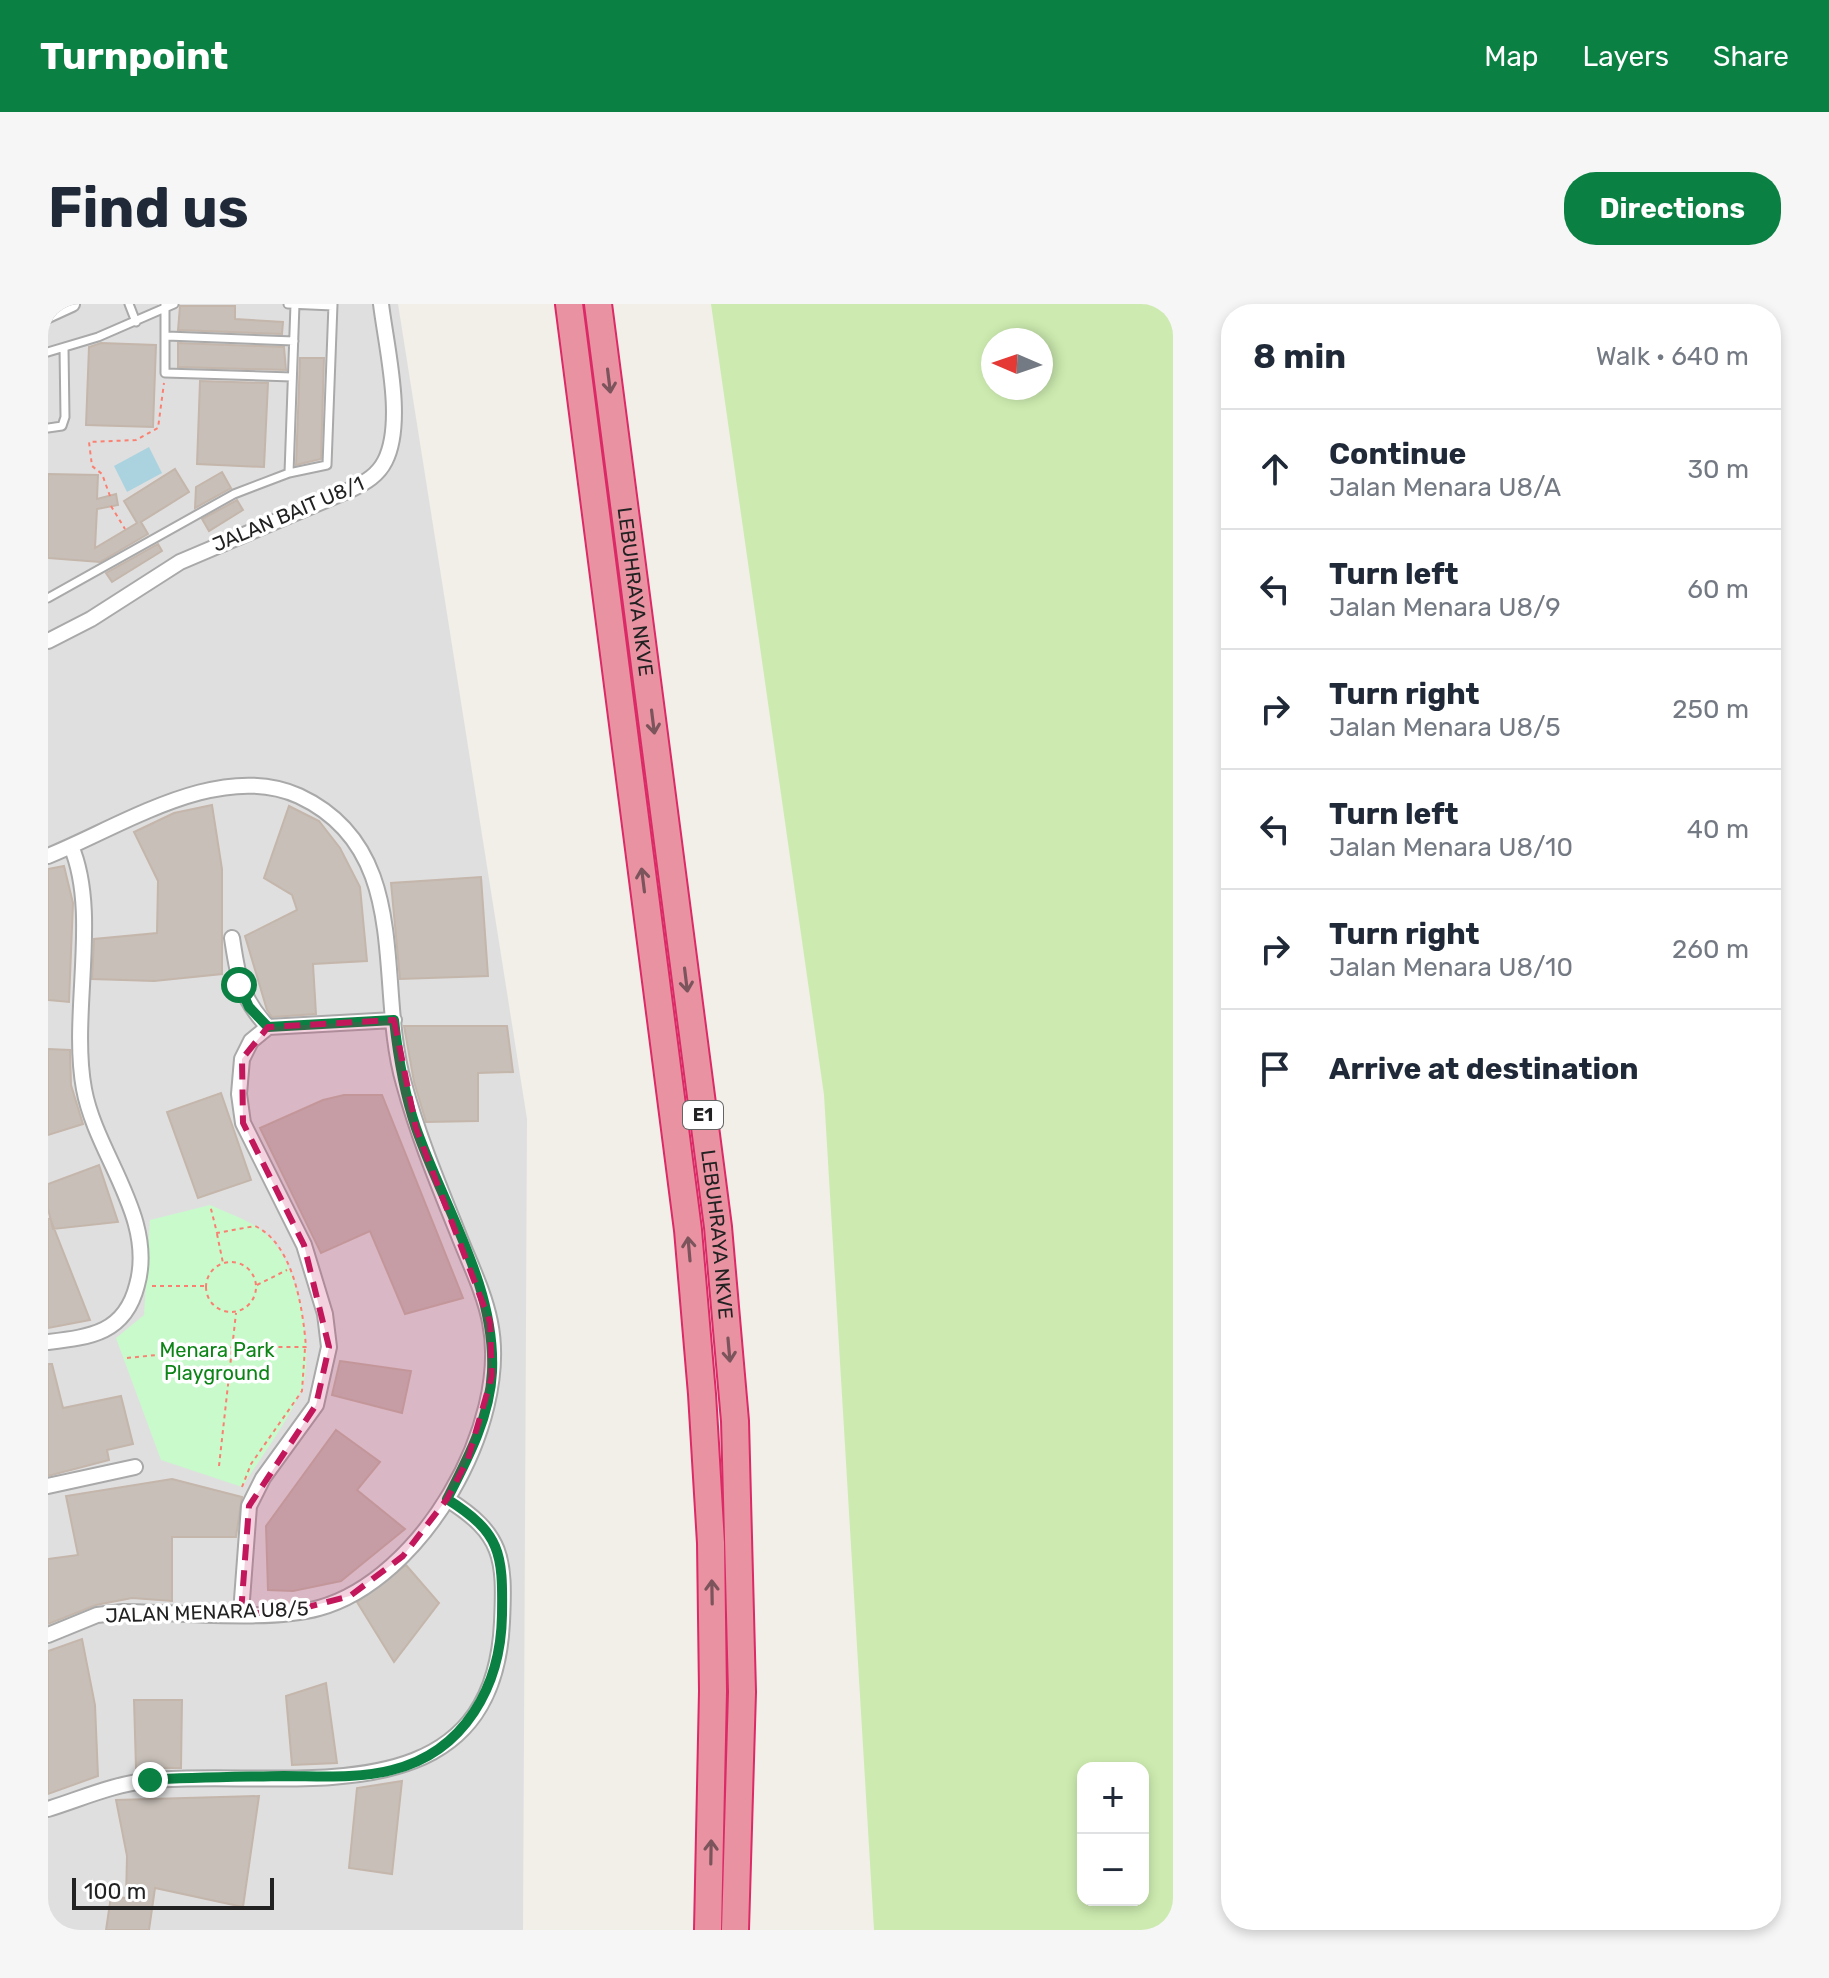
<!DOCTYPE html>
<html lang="en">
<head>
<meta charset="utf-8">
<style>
  body { margin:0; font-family:Rubik,sans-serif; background:#f6f6f7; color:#1f2937 }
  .controls { position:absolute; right:24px; bottom:24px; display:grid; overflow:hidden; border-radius:16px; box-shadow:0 4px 12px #0003 }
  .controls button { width:72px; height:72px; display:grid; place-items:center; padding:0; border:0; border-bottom:2px solid #e0e1e3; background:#fff; color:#1f2937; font:40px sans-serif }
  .compass { position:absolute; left:933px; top:24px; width:72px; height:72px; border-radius:50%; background:#fff; box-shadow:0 4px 12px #0003; rotate:272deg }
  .scale { position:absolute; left:24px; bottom:20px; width:202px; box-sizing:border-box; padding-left:8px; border:4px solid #222; border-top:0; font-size:22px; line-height:28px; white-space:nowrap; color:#222; -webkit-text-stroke:6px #fff; paint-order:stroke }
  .stop { position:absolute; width:24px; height:24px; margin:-18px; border:6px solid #0b8043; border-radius:50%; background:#fff }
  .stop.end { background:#0b8043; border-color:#fff; box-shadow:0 2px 8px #0008 }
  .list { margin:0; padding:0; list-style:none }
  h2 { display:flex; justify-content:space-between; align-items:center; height:104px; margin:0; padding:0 32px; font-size:34px }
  h2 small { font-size:26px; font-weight:400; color:#747a83 }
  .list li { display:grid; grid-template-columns:52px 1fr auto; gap:24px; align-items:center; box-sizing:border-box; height:120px; padding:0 32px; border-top:2px solid #e0e1e3 }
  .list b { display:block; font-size:30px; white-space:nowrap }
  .list p { margin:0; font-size:26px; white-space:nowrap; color:#747a83 }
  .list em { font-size:26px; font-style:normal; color:#747a83 }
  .icon { flex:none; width:44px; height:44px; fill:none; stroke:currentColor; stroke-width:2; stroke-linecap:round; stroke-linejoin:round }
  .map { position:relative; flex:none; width:1125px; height:1626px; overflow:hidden; border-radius:32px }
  header { display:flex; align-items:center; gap:48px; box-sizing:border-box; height:112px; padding:0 40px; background:#0b8043; color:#fff }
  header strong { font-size:38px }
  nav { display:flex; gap:44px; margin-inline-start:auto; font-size:28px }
  .intro { display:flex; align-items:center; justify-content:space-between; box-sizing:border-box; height:192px; padding:0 48px }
  h1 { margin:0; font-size:56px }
  .button { padding:20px 36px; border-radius:32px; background:#0b8043; color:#fff; font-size:28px; font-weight:700 }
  main { display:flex; gap:48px; padding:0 48px }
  aside { flex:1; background:#fff; border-radius:32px; box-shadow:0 4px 12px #0003 }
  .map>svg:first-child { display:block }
  .residential { fill:#e0dfdf }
  .grass { fill:#cdebb0; fill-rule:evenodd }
  .park { fill:#c8facc }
  .water { fill:#aad3df }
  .building { fill:#c7bfb8; stroke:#c4b6ab; stroke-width:2 }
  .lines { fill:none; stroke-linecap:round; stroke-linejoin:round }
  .lane-casing { stroke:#a9a9a9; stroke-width:11 }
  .street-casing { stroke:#a9a9a9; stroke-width:18 }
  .highway-casing { stroke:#dc2a67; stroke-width:30 }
  .path { stroke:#fa8072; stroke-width:2; stroke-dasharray:4 4; stroke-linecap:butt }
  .lane { stroke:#fff; stroke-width:7 }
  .street { stroke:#fff; stroke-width:14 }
  .highway { stroke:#e892a2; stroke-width:26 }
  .oneway { stroke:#7b545c }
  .route { stroke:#0b8043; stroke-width:10 }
  .marked { fill:#c2185b; fill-opacity:0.2; stroke:#c2185b; stroke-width:6; stroke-dasharray:16 10; stroke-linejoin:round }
  .labels { text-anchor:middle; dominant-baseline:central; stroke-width:7; stroke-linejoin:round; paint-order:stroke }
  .shield { fill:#fff; stroke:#646464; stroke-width:2 }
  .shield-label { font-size:18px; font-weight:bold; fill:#222 }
  .street-label { font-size:20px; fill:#222; stroke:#fff }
  .park-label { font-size:20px; fill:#0c8416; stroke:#fff }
</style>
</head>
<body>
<header>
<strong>Turnpoint</strong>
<nav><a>Map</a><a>Layers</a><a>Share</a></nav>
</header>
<div class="intro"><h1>Find us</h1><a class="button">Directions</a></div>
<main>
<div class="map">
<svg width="1125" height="1626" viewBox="0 0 1125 1626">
  <rect width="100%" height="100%" fill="#f2efe9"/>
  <!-- residential -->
  <path class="residential" d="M0,0H350L479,815L475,1626H0Z"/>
  <!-- grass -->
  <path class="grass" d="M663,0H1125V1626H826L776,791ZM945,36H993V84H945ZM1035,1464H1095V1596H1035Z"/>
  <!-- park -->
  <path class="park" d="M162,901C182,910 205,917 221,933C250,961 269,1052 252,1089C237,1122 213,1153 194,1183L113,1156L68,1034L96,1011L102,916Z"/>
  <!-- water -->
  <path class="water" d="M101,143L114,169L79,188L66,162Z"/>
  <!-- building -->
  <path class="building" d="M132,2H187V15L235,18L234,30L130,26Z
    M53,39L108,41L105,123L38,121L41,43Z
    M130,39L236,43L238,66L130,63Z
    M252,54H276L273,155L248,161Z
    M152,77L220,79L216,163L149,160Z
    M127,165L141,188L93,218L100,230L52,258L0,254V170L50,171L49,195L68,190L70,201L49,205L47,244L89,219L76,197Z
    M174,168L183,184L147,204L148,183Z
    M189,196L195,206L161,227L154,215Z
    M110,240L114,247L64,278L58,269Z
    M164,501L174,565V670L106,677L44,675L46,635L109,629L110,577L86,528L126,509Z
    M241,502L271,517L292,544L312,583L319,657L265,660L268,710L224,713L219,706L197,632L249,606L244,591L216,574Z
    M16,562L25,599L21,698L0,696V565Z
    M433,573L440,672L352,675L343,579Z
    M356,722H459L465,768L430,769V817L378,818L366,778Z
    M0,745L22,746L23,781L35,820L0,831Z
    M173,789L203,876L150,894L119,808Z
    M296,791H334L415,994L357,1010L322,927L273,949L212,824L275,796Z
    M51,861L70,918L5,925L0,905V880Z
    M2,914L42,1016L0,1024V915Z
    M292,1057L363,1067L354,1109L284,1091Z
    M0,1060H4L15,1104L73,1092L85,1140L59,1146L61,1156L0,1172Z
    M288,1126L332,1158L309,1186L357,1225L293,1277L245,1287L220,1286L218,1222Z
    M124,1175L194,1193L188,1233H124V1297L84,1294L48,1301L0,1320V1255L30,1251L18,1192Z
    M358,1261L391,1299L346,1358L309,1298Z
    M34,1335L47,1401L50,1472L0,1490V1347Z
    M278,1379L289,1459L244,1461L238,1392Z
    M86,1396H134L133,1464H88Z
    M354,1477L344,1570L301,1564L309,1484Z
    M211,1492L195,1603L107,1584L101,1626H58L63,1592L78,1594L79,1552L68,1496Z"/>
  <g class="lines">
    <!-- lane casing -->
    <g class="lane-casing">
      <path id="lane" d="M81,0L88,18
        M117,0V69L244,73
        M240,0L285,2
        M119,32L246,37
        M0,48L50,33L126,0
        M0,124L14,122L17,113L16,44
        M241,169L247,0
        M0,294L186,190L241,169L279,161L285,0"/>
    </g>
    <!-- street casing -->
    <g class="street-casing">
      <path id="street" d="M0,11L24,0
        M0,337L43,315L132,258L304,185C318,178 330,171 337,157C357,118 338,42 333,0
        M0,552C74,522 172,456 251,492C367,546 327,681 356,780C370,832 391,882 411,932C422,960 436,988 442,1018C463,1121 373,1276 271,1304C222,1318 129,1308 75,1308L49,1311L0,1331
        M184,634C190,673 192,693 220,723
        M0,1038C43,1033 77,1029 89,981C108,913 48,851 36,785C22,710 52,610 23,542
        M0,1182L87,1163
        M193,1309L201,1202L215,1174L268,1101L281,1043L277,1010L256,941L195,819L191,790L194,755L203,737L220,723L346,716
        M0,1505C35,1494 68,1479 105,1476C241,1465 445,1517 454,1318C457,1254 455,1230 399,1195"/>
    </g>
    <!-- highway casing -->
    <g class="highway-casing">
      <g id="highway">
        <path d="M521,0L640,926L654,1090L663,1239L665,1387L660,1626"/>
        <path id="s1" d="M550,0L670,923L687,1117L694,1388L687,1626"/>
      </g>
    </g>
    <!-- path -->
    <path class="path" d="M62,192L54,170L44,162L41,138L88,136L110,124L116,79
      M63,202L77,225
      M169,930L175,959
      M158 983a25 25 0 1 1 50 0a25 25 0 1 1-50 0Z
      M209,981L239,966
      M104,982H157
      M79,1054L187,1043H258C255,1006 246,940 207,922L169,929L162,901
      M171,1162L188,1009
      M194,1183L203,1160L254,1087L257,1044"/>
    <!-- lane -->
    <use href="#lane" class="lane"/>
    <!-- street -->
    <use href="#street" class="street"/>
    <!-- highway -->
    <use href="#highway" class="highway"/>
  </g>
  <!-- one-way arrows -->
  <defs><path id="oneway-shaft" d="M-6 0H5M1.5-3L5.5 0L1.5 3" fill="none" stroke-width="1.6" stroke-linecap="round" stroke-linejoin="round" transform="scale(2)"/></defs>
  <g class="oneway">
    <use href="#oneway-shaft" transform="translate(561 77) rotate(83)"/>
    <use href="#oneway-shaft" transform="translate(605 418) rotate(83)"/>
    <use href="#oneway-shaft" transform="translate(595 576) rotate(-97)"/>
    <use href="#oneway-shaft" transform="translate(638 676) rotate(83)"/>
    <use href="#oneway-shaft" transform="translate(641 945) rotate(-95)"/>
    <use href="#oneway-shaft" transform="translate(681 1046) rotate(85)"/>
    <use href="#oneway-shaft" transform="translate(664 1288) rotate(-91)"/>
    <use href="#oneway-shaft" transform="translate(663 1548) rotate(-89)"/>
  </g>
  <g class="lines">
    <!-- route -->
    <path class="route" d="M102,1476C147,1473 191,1473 236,1472C271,1472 310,1475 344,1466C417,1448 453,1381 454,1311C455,1249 453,1229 399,1195C419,1156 442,1113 444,1068C448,982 396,904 368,824C356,789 350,753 346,716L220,723L201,703L191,681"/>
  </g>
  <!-- marked area -->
  <path class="marked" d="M346,716L368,824L442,1018L444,1072L420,1155L399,1195L355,1252L302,1292L237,1309H193L201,1202L268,1101L281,1043L256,941L195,819L194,755L220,723Z"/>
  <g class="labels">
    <!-- shield labels -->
    <rect class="shield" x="635" y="797" width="40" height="28" rx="6"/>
    <g class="shield-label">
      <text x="655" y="811">E1</text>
    </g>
    <!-- street labels -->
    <g class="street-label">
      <text transform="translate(240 210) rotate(-23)">JALAN BAIT U8/1</text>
      <text stroke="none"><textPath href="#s1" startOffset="290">LEBUHRAYA NKVE</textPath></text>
      <text stroke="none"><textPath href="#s1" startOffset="938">LEBUHRAYA NKVE</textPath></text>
      <text transform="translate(159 1308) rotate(-2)">JALAN MENARA U8/5</text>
    </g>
    <!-- park labels -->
    <g class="park-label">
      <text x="169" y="1046">Menara Park<tspan x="169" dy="23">Playground</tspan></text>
    </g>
  </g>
</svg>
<div class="controls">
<button>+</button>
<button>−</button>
</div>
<svg class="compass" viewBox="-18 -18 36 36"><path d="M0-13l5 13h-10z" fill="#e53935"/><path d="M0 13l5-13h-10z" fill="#747a83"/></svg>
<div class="scale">100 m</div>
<div class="stop" style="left:191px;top:681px"></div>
<div class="stop end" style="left:102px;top:1476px"></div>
</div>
<aside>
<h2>8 min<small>Walk · 640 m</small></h2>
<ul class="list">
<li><svg class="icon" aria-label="ahead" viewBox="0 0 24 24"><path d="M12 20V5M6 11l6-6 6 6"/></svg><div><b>Continue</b><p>Jalan Menara U8/A</p></div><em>30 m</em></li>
<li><svg class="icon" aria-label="left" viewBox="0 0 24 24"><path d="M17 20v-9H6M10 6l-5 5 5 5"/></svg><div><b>Turn left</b><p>Jalan Menara U8/9</p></div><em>60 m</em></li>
<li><svg class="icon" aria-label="right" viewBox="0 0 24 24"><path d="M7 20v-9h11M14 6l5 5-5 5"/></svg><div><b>Turn right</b><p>Jalan Menara U8/5</p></div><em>250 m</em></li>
<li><svg class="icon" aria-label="left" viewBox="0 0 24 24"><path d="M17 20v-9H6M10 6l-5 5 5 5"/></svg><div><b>Turn left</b><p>Jalan Menara U8/10</p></div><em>40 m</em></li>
<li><svg class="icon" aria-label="right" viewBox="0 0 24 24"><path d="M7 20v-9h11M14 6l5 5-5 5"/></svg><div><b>Turn right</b><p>Jalan Menara U8/10</p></div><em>260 m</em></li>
<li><svg class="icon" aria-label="arrive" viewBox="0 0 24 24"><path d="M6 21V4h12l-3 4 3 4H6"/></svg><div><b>Arrive at destination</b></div></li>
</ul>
</aside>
</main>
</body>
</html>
